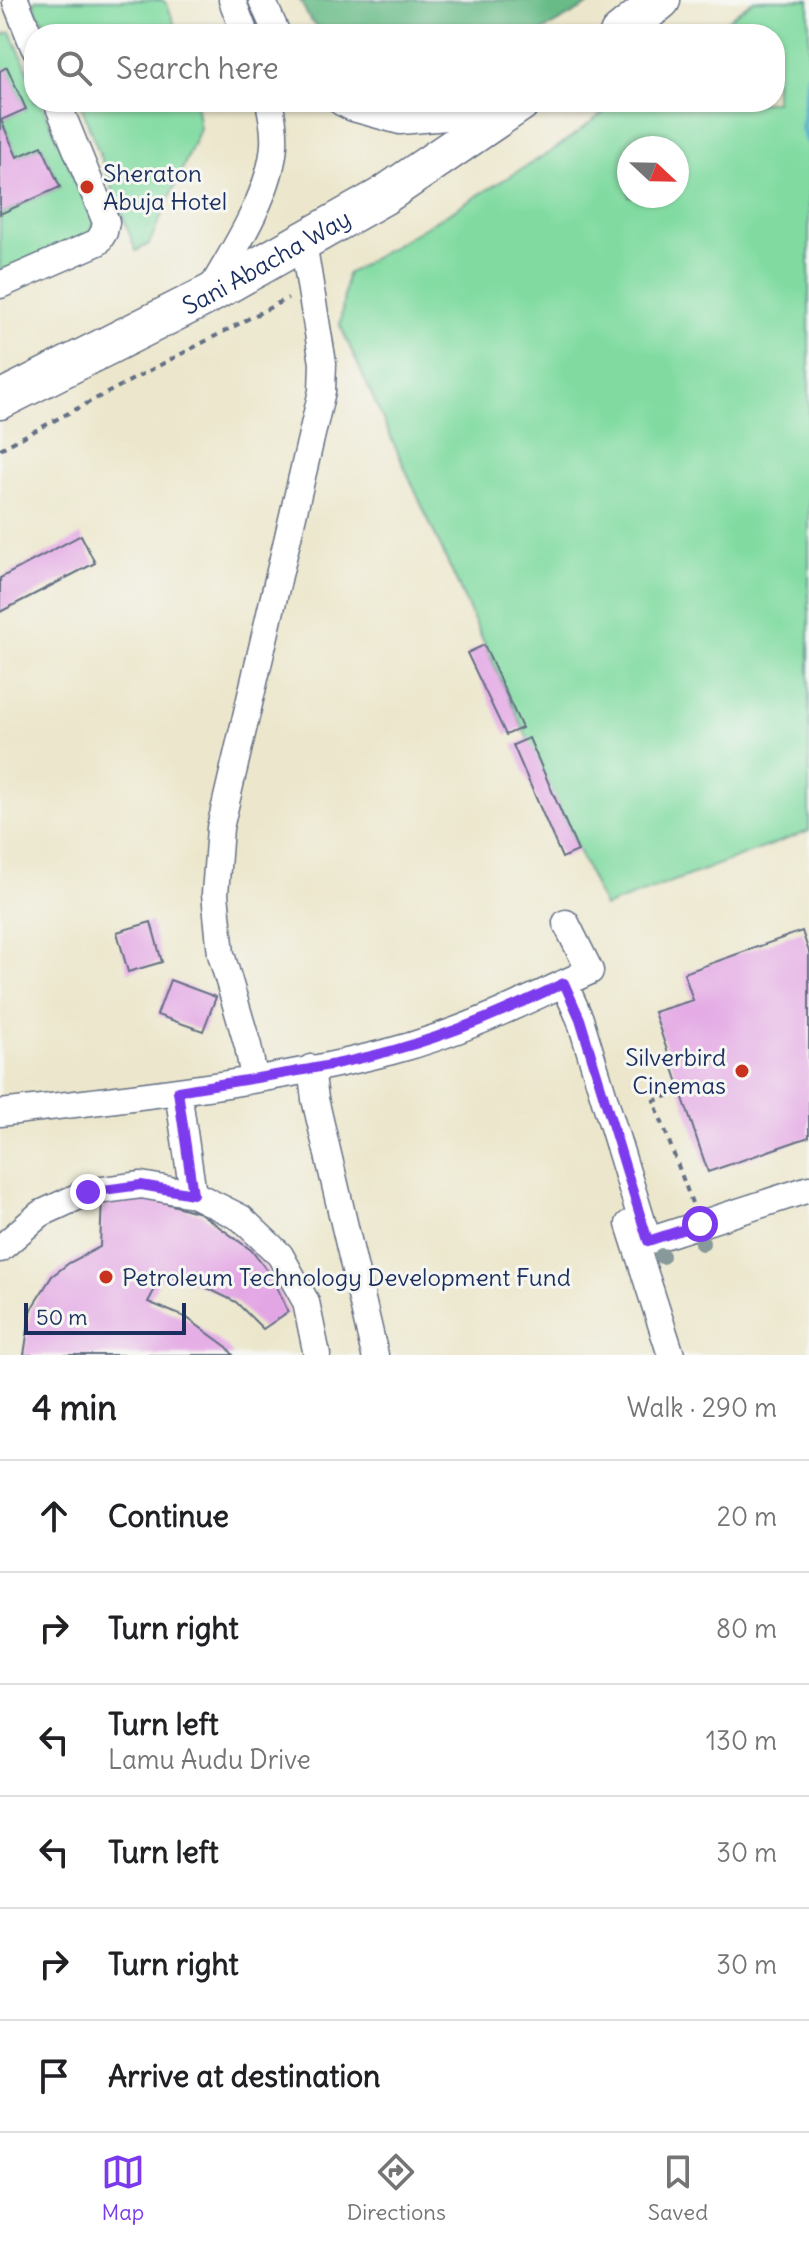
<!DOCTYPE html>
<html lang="en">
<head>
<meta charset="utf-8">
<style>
  body { margin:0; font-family:Delius,sans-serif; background:#f2f2f2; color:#202124 }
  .compass { position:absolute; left:617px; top:136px; width:72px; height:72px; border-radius:50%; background:#fff; box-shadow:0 2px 6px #0004; rotate:112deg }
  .scale { position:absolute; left:24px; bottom:20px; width:162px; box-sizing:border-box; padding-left:8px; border:4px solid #1b2f5e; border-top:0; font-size:22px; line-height:28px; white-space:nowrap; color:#1b2f5e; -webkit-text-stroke:6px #f6f6f2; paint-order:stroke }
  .stop { position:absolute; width:24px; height:24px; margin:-18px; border:6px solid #7c3aed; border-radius:50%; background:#fff }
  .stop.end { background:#7c3aed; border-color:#fff; box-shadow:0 2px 8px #0008 }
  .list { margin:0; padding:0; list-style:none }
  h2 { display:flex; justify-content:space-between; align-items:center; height:104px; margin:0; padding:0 32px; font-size:34px }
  h2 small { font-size:26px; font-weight:400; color:#757577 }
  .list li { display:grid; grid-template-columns:52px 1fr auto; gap:24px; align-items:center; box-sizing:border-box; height:112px; padding:0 32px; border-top:2px solid #e0e0e0 }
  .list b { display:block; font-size:30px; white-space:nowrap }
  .list p { margin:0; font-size:26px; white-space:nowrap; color:#757577 }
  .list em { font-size:26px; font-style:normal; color:#757577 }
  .icon { flex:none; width:44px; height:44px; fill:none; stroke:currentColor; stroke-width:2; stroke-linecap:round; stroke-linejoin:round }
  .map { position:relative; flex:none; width:809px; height:1355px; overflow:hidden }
  .search { position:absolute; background:#fff; box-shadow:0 2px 6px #0004; left:24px; right:24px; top:24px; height:88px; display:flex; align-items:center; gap:20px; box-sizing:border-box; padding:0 28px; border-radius:32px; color:#757577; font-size:30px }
  .sheet { height:776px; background:#fff }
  nav { display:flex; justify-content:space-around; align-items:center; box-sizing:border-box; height:112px; border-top:2px solid #e0e0e0; background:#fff; font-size:22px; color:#757577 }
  nav a { display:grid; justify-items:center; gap:4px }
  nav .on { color:#7c3aed }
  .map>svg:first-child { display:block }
  .green { fill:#81dba1; stroke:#4e8580; stroke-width:2; fill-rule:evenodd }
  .forest { fill:#68bb87; stroke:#427572; stroke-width:2 }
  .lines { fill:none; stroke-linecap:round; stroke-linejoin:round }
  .stream { stroke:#47acc7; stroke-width:6 }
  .building { fill:#e3a6e4 }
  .minor-casing { stroke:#646f84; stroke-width:29 }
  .highway-casing { stroke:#646f84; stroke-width:41 }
  .path { stroke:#646f84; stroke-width:4; stroke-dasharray:6 6; stroke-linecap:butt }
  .minor { stroke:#fff; stroke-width:26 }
  .highway { stroke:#fff; stroke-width:38 }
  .tree { fill:#879999 }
  .route { stroke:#7c3aed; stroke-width:10 }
  .poi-dot { fill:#c8321e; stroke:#f6f6f2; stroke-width:3 }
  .labels { text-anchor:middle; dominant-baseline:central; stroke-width:6; stroke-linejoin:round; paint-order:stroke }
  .poi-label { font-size:24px; fill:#1b2f5e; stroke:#f6f6f2; text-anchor:start }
  .street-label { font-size:24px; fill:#1b2f5e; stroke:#f6f6f2 }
</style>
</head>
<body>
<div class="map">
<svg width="809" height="1355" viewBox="0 0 809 1355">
  <rect width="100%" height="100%" fill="#f6f6f2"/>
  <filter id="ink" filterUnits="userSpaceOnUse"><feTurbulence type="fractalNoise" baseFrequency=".0125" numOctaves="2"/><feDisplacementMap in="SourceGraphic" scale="16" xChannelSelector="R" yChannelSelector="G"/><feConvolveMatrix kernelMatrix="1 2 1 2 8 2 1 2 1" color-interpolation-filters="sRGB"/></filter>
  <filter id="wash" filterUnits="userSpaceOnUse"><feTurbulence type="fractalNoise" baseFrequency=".006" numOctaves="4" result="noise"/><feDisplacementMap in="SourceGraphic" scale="32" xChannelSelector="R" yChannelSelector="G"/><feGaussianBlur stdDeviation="1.8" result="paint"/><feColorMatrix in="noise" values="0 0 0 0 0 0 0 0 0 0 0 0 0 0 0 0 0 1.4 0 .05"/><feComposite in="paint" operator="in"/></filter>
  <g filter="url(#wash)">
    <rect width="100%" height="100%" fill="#ece7cc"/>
    <!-- green -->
    <path class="green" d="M35,0H162L167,4L178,34H55C48,20 32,17 35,0Z
      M754,0H809V831L604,907L340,325L347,274L555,149L618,102H775V34H709ZM629,148H677V196H629Z
      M11,32L34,85V102H41L94,223L88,236L0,276V214L60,187L42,146L17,157L1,120L26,109L7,68L0,71V36Z
      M80,102H196L200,129L149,244L136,251Z"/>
    <!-- forest -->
    <path class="forest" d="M300,0H597L537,34H328L310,20Z"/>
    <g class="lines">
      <!-- stream -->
      <path class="stream" d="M809,74L803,129L809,143"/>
    </g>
    <g id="blocks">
      <!-- building -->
      <path class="building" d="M7,67L26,109L1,120L17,157L42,146L60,187L0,214V71Z
        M81,535L95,563L0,612V578Z
        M484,645L522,728L506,735L467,653Z
        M529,738L578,851L562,858L513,745Z
        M151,922L162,962L128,972L117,932Z
        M802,931L809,952V1137L708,1172L654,1012L693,1000L684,973Z
        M170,980L216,997L203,1031L157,1015Z
        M102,1198L151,1199L200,1213L251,1250L273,1278L288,1312L263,1329L236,1302L203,1286L163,1274L148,1302L187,1318L227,1347L233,1355H24L31,1309L52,1276L69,1263L100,1247Z"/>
    </g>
  </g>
  <g filter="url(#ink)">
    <use href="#blocks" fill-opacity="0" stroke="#646f84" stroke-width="2"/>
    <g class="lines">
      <!-- minor casing -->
      <g class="minor-casing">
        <path id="minor" d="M232,0L245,34
          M262,0L277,34
          M16,2L34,47
          M341,102L353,108L400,121L459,116L506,104
          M0,285L98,242L104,232L106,222L57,102
          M210,291C234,250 271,193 274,145C275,131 272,115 269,102
          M564,983L580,1019L648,1241L809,1189
          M311,1068L315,1099L375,1355
          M254,1078L248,1046L221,954L215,894L220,828L322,391L323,363L303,242
          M178,1091L193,1194
          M0,1113C129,1097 266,1084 392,1051C461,1033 526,1001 590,971L566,923
          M629,1224L671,1355
          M0,1249L40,1214L88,1192L141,1185L193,1194L241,1218L280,1255L306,1302L317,1355"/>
      </g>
      <!-- highway casing -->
      <g class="highway-casing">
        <g id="highway">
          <path d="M619,34L661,0"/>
          <path id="s1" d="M0,400L208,295L383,196L521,102"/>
        </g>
      </g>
      <!-- path -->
      <path class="path" d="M0,449L288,298
        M681,1091L654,1101L692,1203"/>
      <!-- minor -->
      <use href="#minor" class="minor"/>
      <!-- highway -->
      <use href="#highway" class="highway"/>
    </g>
    <!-- trees -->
    <g class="tree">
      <circle cx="702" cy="1243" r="8"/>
      <circle cx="662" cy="1256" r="8"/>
    </g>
  </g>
  <g class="lines" filter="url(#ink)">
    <!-- route -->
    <path class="route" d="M88,1192L141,1185L193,1194L178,1091C248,1079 326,1069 394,1050C453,1034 509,1009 564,983L580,1019L648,1241L700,1224"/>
  </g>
  <!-- markers -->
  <g class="poi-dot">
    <circle cx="87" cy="187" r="8"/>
    <circle cx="742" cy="1071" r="8"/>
    <circle cx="106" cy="1277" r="8"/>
  </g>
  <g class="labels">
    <!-- poi labels -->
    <g class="poi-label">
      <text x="103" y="173">Sheraton<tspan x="103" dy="28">Abuja Hotel</tspan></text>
      <text x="726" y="1057" text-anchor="end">Silverbird<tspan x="726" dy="28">Cinemas</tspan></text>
      <text x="122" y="1277">Petroleum Technology Development Fund</text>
    </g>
    <!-- street labels -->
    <g class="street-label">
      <text stroke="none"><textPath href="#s1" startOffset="300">Sani Abacha Way</textPath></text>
    </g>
  </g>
</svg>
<svg class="compass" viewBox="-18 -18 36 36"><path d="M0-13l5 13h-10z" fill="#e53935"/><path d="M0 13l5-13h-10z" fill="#757577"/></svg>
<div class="scale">50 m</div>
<div class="stop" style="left:700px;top:1224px"></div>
<div class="stop end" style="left:88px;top:1192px"></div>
<div class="search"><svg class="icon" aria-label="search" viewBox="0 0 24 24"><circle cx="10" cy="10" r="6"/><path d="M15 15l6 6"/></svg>Search here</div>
</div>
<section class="sheet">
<h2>4 min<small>Walk · 290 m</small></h2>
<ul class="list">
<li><svg class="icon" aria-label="ahead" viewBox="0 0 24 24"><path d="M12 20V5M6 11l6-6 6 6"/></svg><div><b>Continue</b></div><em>20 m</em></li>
<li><svg class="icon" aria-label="right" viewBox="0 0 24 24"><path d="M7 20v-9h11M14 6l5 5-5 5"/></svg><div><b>Turn right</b></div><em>80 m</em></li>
<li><svg class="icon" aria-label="left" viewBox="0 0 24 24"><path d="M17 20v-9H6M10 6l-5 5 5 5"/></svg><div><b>Turn left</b><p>Lamu Audu Drive</p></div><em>130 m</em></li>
<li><svg class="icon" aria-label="left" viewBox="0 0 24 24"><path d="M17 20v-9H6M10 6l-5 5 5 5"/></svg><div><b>Turn left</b></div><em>30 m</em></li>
<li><svg class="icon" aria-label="right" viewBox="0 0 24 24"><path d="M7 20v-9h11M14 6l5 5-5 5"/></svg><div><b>Turn right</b></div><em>30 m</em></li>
<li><svg class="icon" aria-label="arrive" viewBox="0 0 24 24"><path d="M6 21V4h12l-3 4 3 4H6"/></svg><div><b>Arrive at destination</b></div></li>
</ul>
</section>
<nav>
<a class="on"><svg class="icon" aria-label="map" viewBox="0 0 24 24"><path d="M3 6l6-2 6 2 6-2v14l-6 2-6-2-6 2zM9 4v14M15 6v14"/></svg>Map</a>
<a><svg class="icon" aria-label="directions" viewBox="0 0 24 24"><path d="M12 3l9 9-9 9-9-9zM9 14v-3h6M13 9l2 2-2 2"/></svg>Directions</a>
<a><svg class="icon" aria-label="saved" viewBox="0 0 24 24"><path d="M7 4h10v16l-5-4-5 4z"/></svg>Saved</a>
</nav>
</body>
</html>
